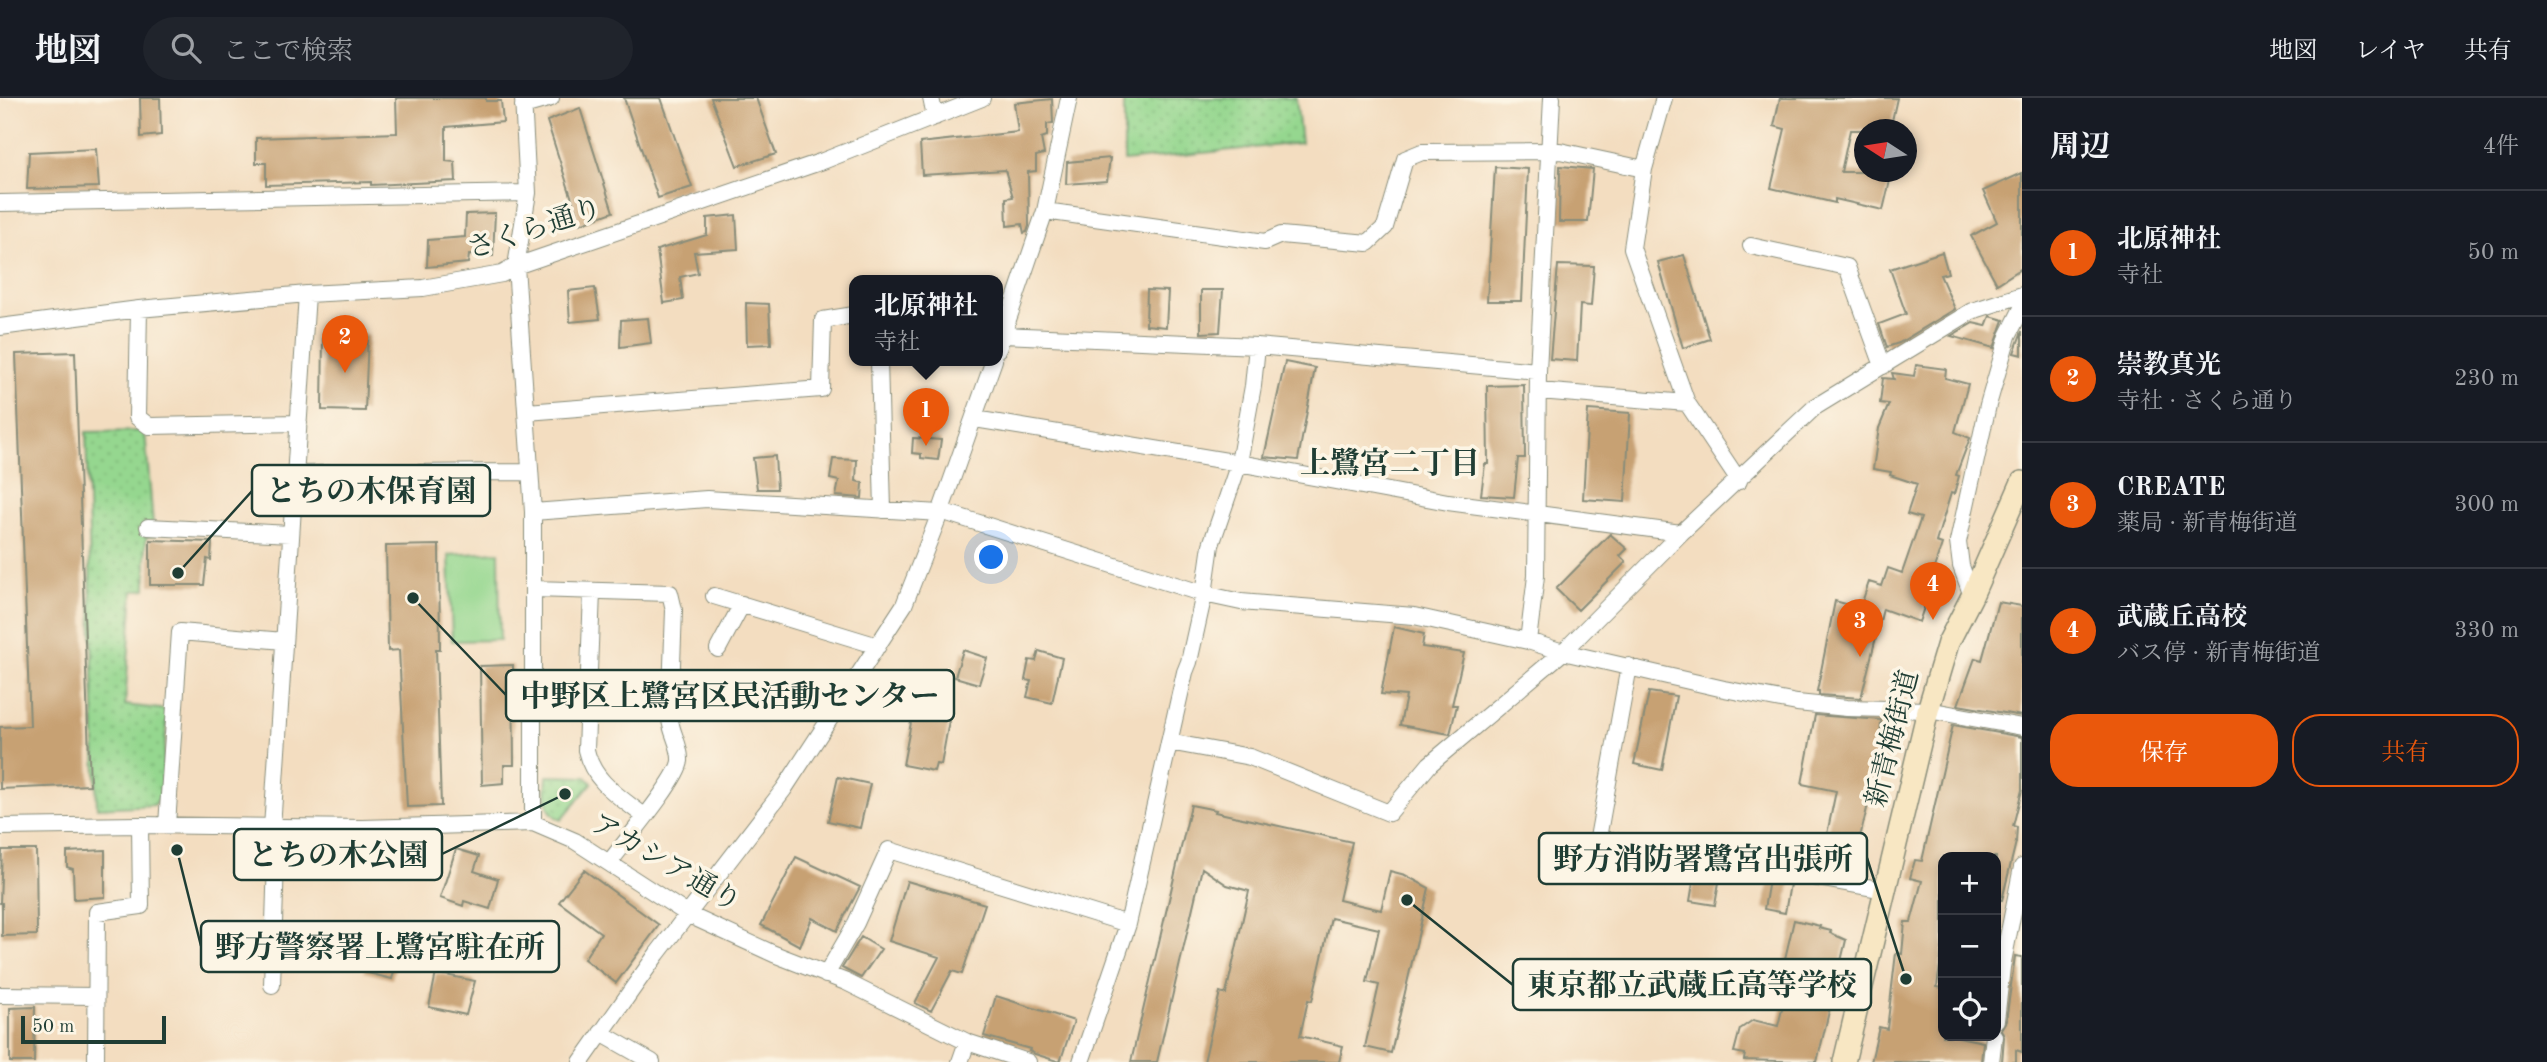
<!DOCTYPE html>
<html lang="ja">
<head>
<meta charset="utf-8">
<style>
  body { margin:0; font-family:"Old Standard TT","Noto Serif JP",serif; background:#20242c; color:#f1f3f6 }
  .controls { position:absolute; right:21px; bottom:21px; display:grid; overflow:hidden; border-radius:14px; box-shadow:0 4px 10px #0003 }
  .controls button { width:63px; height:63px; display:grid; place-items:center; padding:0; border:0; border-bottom:2px solid #363941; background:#171b24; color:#f1f3f6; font:35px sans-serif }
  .compass { position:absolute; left:1854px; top:21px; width:63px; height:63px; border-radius:50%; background:#171b24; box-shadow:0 4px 10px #0003; rotate:282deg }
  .scale { position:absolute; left:21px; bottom:18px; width:145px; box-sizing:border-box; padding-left:7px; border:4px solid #1f3d34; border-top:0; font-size:19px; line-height:24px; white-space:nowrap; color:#1f3d34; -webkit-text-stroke:5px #fcf5e5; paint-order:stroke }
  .you { position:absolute; left:992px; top:460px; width:24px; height:24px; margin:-18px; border:5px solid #fff; border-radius:50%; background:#1a73e8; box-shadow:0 0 0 10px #1a73e833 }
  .badge { display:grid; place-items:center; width:46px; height:46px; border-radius:50%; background:#ea580c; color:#fff; font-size:23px; font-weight:700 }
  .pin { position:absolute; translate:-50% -58px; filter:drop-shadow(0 2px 4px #0008) }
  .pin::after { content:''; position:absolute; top:37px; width:24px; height:21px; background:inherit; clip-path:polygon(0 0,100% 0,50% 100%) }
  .popup { position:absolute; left:849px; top:177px; width:154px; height:91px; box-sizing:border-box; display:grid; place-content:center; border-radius:14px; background:#171b24; filter:drop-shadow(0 2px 5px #0005); font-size:23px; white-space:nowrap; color:#9ea1a6 }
  .popup b { font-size:26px; color:#f1f3f6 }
  .popup::after { content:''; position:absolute; left:50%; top:100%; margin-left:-14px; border:14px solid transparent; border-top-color:#171b24 }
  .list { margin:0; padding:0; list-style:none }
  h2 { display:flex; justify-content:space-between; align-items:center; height:91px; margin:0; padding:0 28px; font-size:30px }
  h2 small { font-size:23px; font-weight:400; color:#9ea1a6 }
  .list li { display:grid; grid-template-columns:46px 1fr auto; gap:21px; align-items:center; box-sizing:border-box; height:126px; padding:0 28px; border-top:2px solid #363941 }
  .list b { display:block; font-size:26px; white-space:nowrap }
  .list p { margin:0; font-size:23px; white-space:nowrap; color:#9ea1a6 }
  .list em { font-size:23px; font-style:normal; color:#9ea1a6 }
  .actions { display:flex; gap:14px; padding:21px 28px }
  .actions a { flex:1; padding:16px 0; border:2px solid #ea580c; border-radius:28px; text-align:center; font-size:24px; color:#ea580c }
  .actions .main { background:#ea580c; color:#fff }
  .icon { flex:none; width:38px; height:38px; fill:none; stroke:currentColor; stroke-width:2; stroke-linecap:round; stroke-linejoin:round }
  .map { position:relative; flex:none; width:2022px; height:964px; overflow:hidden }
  header { display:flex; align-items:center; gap:42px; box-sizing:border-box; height:98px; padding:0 35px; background:#171b24; border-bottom:2px solid #363941 }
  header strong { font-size:33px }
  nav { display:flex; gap:38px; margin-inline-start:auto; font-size:24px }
  .search { width:490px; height:63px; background:#20242c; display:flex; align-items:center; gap:18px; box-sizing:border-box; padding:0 24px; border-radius:38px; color:#9ea1a6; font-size:26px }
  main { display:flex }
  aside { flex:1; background:#171b24 }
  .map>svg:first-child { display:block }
  .green { fill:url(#green-dots); stroke:#5a8a62; stroke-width:2 }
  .pitch { fill:#95d78f; stroke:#5a8a62; stroke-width:2 }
  .building { fill:#c7a173 }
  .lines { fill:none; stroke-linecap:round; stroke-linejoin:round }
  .street-casing { stroke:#898d7a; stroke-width:18 }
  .secondary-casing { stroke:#898d7a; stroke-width:24 }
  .street { stroke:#fff; stroke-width:16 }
  .secondary { stroke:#f8e7c3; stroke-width:21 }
  .labels { text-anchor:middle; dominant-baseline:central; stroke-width:7; stroke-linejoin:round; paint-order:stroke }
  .street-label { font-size:28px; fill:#1f3d34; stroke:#fcf5e5 }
  .neighbourhood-label { font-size:30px; font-weight:bold; fill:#1f3d34; stroke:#fcf5e5 }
  .leader { fill:none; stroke:#1f3d34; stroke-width:2.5 }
  .callout-dot { fill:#1f3d34; stroke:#fcf5e5; stroke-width:2.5 }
  .callout { fill:#fcf5e5; stroke:#1f3d34; stroke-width:2.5 }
  .callout-label { font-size:30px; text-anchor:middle; font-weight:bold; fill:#1f3d34 }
</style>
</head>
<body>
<header>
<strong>地図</strong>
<div class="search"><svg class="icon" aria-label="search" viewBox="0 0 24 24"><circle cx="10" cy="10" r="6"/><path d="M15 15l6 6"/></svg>ここで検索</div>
<nav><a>地図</a><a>レイヤ</a><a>共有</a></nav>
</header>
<main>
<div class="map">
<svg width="2022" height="964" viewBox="0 0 2022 964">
  <defs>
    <pattern id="green-dots" width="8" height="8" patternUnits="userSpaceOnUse" patternTransform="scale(1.75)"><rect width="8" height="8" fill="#95d78f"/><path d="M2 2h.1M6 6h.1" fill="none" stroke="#80b97c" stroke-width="1.8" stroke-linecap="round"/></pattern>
  </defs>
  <rect width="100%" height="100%" fill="#fcf5e5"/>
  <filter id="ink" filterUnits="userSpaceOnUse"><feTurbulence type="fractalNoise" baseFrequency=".0143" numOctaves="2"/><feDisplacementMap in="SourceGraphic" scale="14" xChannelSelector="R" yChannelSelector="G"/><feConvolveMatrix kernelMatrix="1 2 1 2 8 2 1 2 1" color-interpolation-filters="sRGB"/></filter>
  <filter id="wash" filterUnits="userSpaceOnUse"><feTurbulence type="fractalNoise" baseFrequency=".00686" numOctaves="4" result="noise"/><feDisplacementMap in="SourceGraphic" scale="28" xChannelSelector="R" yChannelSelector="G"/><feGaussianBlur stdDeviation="1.57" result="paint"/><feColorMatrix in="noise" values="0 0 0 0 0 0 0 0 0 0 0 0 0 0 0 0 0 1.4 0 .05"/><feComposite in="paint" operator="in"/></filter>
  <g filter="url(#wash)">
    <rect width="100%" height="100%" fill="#f3ddc0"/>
    <!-- green -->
    <path class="green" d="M1124,0H1296L1301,45L1124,63Z
      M145,333L154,438L146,439V491L133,493L125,607L168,612L160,699L154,707L97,710L86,334Z
      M547,678L586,679L592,685L561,722C543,713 546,696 547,678Z"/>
    <!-- pitch -->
    <path class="pitch" d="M499,454L500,542L452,543L449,457Z"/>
    <g id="blocks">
      <!-- building -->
      <path class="building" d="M140,0H160L161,37L141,39Z
        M396,0H486V3H501L503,24L446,29V63L455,64L456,83L371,87V84L266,87V65H256V40L397,35Z
        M624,0H661L692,89L658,100Z
        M711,0H756L776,56L737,68Z
        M1780,0H1897L1890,32H1850L1841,74H1892L1883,112L1835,101V105L1771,90L1785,31L1774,28Z
        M1052,1L1053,25L1047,26V38L1041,40L1044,56L1036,58V73L1028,74L1029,128L1027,134L1024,135L1022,126L1007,128L1006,100L1013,99L1005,72L922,77L920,45L1018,34L1014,5Z
        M580,10L613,114L580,126L547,23Z
        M96,51L99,89L27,91L29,54Z
        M1110,60L1107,83L1066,86L1067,64Z
        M1560,68L1593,71L1588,124H1559Z
        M1495,69L1528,71L1522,203H1487Z
        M2022,75V170L1997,186L1971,138L1997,124L1983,93Z
        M495,115L493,158L469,157L468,165L427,169L428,142L465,139L466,116Z
        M736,117L738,151L694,154L698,175L680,179L683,202L664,205L657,152L707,137V120Z
        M1942,154L1948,175L1940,177L1955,211L1899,245L1887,249L1879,226L1906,216L1890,171Z
        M1684,157L1710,241L1683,250L1658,164Z
        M1558,167L1594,168L1591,208L1580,207L1577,263L1550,261Z
        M595,190L600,221L570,224L568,193Z
        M1147,192L1168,193L1166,229L1146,227Z
        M1201,192H1223L1220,234L1201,235Z
        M746,205L769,206L771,246L747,247Z
        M1990,218L2004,222L1994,250L1951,238L1973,225L1986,228Z
        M648,220L651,245L620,249L621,222Z
        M337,224L357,225V235L368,237L365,313L322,312L323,237L335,234Z
        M2022,233V257L2014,255Z
        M75,254L90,687L0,691V629L30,628L16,256Z
        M1285,264L1315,270L1298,362L1264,359Z
        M1916,267L1946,271L1945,280L1968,286L1955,334L1970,340L1956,377L1959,378L1954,396L1951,395L1936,444L1942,446L1929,485L1932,486L1919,524L1883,511L1861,600L1819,597V593H1817L1835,503L1860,510L1869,484L1882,488L1888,470L1902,475L1921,420L1907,416L1917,386L1890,377L1891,374L1873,371L1879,330L1889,306L1880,305L1883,280L1894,281L1892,275L1914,278Z
        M1524,287L1525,360H1518L1514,399L1481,397L1485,366H1488L1487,288Z
        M1588,312L1630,315L1625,404L1583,401Z
        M913,340L941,342L938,362L921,360V356L912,355Z
        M775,358L777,391H757L753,360Z
        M833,361L857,362L856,383L863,385L862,400L836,398L839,383L830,381Z
        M1610,436L1627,451L1620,458L1626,464L1578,512L1556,491Z
        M150,442L212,444L211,462L207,461L204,487H150Z
        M439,447L440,551H436L441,708L407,709L399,552L388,553L386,448Z
        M1998,504L2022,508V618L1958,607L1975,560L1982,562Z
        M1394,529L1424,536L1422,549L1464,555L1452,607H1457L1450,636L1400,627L1406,598L1381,596Z
        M963,552L987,560L979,586L955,579Z
        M1039,553L1062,560L1052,605L1027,599L1031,583L1025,582L1029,562L1036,563Z
        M513,567L514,667H504V685L482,687L480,568Z
        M1649,594L1676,598L1662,672L1634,666Z
        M926,613L942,616L940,622L949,623L941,667L936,666L934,673L903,667L913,614L925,616Z
        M1815,617L1881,622L1880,649H1882L1853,768L1822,760L1836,693L1802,686Z
        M1953,627L2022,639V692L2013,728L2017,729L2016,744L2002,802H1996V759H1943V847L1937,889L1943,890V938H1954L1983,944L1981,964H1871L1879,929L1887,931L1896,855L1902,856L1905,824H1911L1922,783L1910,780L1915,762L1922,763Z
        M838,679L870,686L860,730L828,723Z
        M1191,707L1216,712L1215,714L1352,744L1339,802L1381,812L1390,773L1405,777L1429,790L1391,955L1365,949L1379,887L1367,884L1379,831L1331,820L1312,903L1308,902L1300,938L1343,948L1339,964H1204L1220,894L1226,896L1249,793L1227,787L1202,770L1157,964H1131Z
        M456,751L479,758L474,773L498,781L490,811L464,803L463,808L440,800Z
        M2,752H36L37,837L2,838V805H0Z
        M105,752V799L74,801L73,771L67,769V754Z
        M796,759L860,789L837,833L812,820L800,848L761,827Z
        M1696,768L1721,773L1715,807L1690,803Z
        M584,772L659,827L616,885L584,861L601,835L559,804Z
        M1769,782L1790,786L1785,815L1764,811Z
        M907,783L985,806L962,876L952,873L931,913L915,905L939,859L889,843Z
        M1794,822L1820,828L1819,830L1831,833L1830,835L1846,842L1817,964L1744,962L1745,956L1734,954L1740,931L1753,922L1778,928L1791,874L1784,865Z
        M375,837L402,844L392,881L364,874Z
        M861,839L881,851L861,880L842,870Z
        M2015,858L2022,859V954L2016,952V964H2002L2004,939L2001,931L2006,923Z
        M436,875L475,883L466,917L429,909Z
        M996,898L1074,923L1060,964L1035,956L1029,953L1030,951L984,938Z
        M35,909L34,964H10V910Z"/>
    </g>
  </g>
  <g filter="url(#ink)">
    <use href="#blocks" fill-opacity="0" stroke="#898d7a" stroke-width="2"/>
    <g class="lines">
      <!-- street casing -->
      <g class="street-casing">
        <path id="street" d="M523,0L528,95L516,168L533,414V725
          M931,0L935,19
          M1664,0L1644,71L1632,150L1687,305L1739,383
          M523,8L551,0
          M0,105L528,95
          M1045,113L1265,144L1281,137L1368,145L1385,129L1405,61L1422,54L1560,53L1644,71
          M1751,148L1847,169L1883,268
          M139,211L137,319L149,328L299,325
          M0,229L139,211L307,196L423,190L502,176L516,168L823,63L982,0
          M1003,237L1257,248L1538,273
          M998,251L1045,113L1069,0
          M879,262L883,412
          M1539,293L1687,305
          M527,314L821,291L823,222L854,217
          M975,321L1239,365L1448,404L1681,435
          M295,376L530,374
          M941,413L1204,496L1241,504L1414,518L1528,543L1563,554L1724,591L1797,605L1847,610L1928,612L2022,629
          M533,414L707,401L940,415
          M148,429L291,436
          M533,491L670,495L674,512L670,621C671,635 681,648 680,663C678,682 623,746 609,765
          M592,494L586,652C593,684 620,699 644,718
          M714,498L878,548
          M1972,498L1961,468L1958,444L1988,307L2008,238L2022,210
          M1528,543L1536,478L1538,273L1552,0
          M718,551L742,506
          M1629,568L1598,740L1884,792
          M1169,644L1250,659L1389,715L1430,666L1563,554L1681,435L1815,309L1972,213L2022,197
          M167,727L180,534L284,543
          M0,729L140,727L362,730L533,725L575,743L689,817L774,856L846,884L967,944L1028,964
          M272,730L307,196
          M826,877L856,825L889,752L1128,826
          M272,887L277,730
          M0,897L96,898
          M1996,922L2002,869L2022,769
          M601,935L652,964
          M96,964L97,814L141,808L140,727
          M581,964L657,856L784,691L904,507L940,415L994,262
          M960,964L967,944
          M1081,964L1128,826L1185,574L1189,564L1204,496L1211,447L1239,365L1253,288L1257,248
          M1991,964L1994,938"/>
      </g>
      <!-- secondary casing -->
      <g class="secondary-casing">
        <path id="secondary" d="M1844,964L1928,612L1948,545L1972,498L2022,384"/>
      </g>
      <!-- street -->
      <use href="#street" class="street"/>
      <!-- secondary -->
      <use href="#secondary" class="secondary"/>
    </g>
  </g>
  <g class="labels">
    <!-- street labels -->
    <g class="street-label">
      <text transform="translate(535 132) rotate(-18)">さくら通り</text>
      <text transform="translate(1894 641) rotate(-76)">新青梅街道</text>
      <text transform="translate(665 766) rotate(30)">アカシア通り</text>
    </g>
    <!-- neighbourhood labels -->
    <g class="neighbourhood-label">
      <text x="1390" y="367">上鷺宮二丁目</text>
    </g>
  </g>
  <!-- callouts -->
  <path class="leader" d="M178 475L252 393M413 500L506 597M565 696L442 756M1906 881L1867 760M177 752L201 848M1407 802L1513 887"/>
  <g class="callout-dot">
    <circle cx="178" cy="475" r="7"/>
    <circle cx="413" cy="500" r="7"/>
    <circle cx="565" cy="696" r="7"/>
    <circle cx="1906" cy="881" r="7"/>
    <circle cx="177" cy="752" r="7"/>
    <circle cx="1407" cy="802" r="7"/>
  </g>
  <g class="callout">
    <rect x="252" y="367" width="238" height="51" rx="7"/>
    <rect x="506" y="572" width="448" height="51" rx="7"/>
    <rect x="234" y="731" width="208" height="51" rx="7"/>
    <rect x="1539" y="735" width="328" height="51" rx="7"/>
    <rect x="201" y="823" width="358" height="51" rx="7"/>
    <rect x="1513" y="861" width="358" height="51" rx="7"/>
  </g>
  <g class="callout-label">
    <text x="371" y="403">とちの木保育園</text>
    <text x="730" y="608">中野区上鷺宮区民活動センター</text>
    <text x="338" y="767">とちの木公園</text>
    <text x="1703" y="771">野方消防署鷺宮出張所</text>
    <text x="380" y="859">野方警察署上鷺宮駐在所</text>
    <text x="1692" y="897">東京都立武蔵丘高等学校</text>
  </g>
</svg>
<div class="controls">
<button>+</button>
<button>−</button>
<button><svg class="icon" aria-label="locate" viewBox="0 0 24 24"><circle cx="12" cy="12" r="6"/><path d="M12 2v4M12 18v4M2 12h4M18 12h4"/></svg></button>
</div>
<svg class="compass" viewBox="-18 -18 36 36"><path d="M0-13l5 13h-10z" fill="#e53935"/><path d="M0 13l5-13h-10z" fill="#9ea1a6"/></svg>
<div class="scale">50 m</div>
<div class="you"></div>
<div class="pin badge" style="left:926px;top:348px">1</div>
<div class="popup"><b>北原神社</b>寺社</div>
<div class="pin badge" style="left:345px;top:275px">2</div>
<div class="pin badge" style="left:1860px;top:559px">3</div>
<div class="pin badge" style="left:1933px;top:522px">4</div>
</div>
<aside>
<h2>周辺<small>4件</small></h2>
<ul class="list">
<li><span class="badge">1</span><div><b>北原神社</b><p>寺社</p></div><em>50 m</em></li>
<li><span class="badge">2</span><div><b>崇教真光</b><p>寺社 · さくら通り</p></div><em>230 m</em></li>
<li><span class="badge">3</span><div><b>CREATE</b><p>薬局 · 新青梅街道</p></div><em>300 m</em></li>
<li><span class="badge">4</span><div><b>武蔵丘高校</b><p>バス停 · 新青梅街道</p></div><em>330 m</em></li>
</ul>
<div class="actions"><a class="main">保存</a><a>共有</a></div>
</aside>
</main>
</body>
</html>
